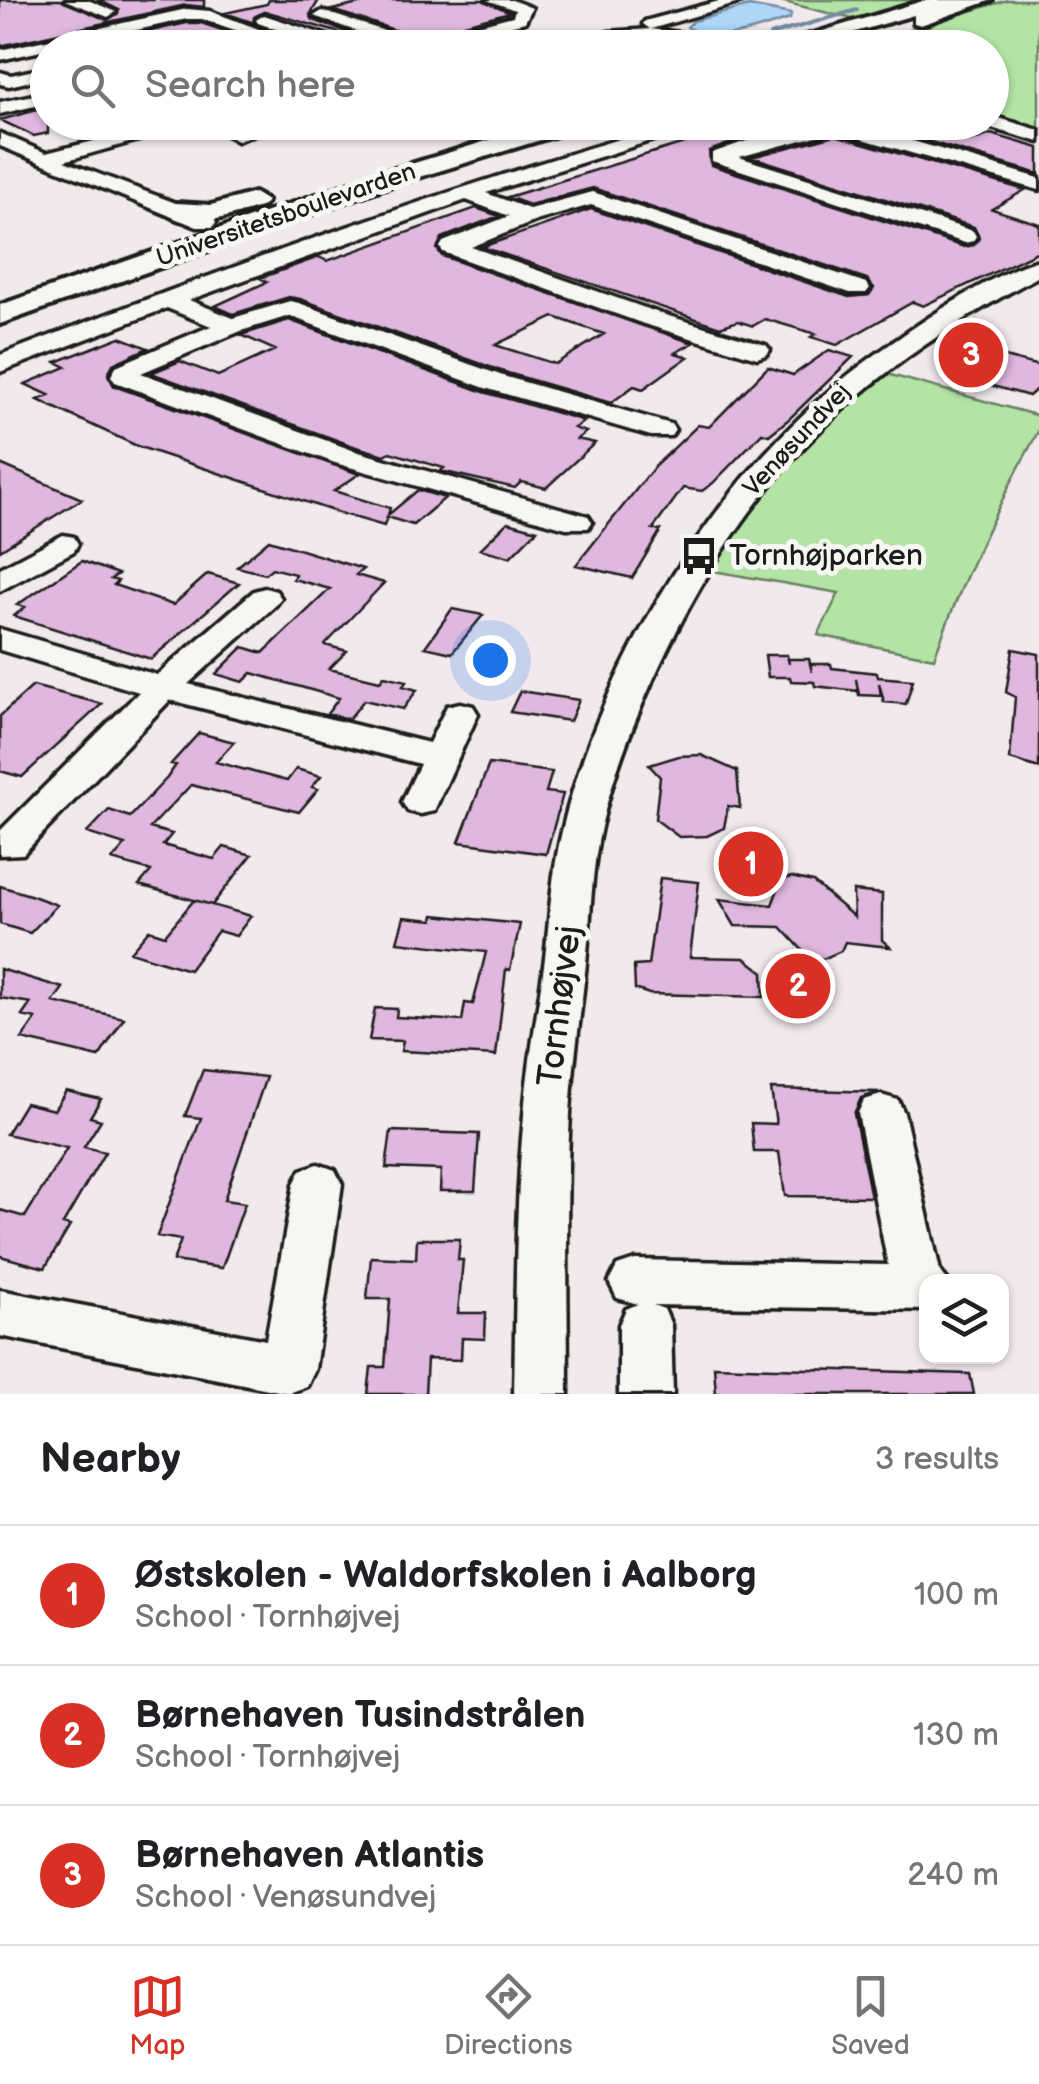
<!DOCTYPE html>
<html lang="en">
<head>
<meta charset="utf-8">
<style>
  body { margin:0; font-family:"Balsamiq Sans",sans-serif; background:#f2f2f2; color:#202124 }
  .controls { position:absolute; right:30px; bottom:30px; display:grid; overflow:hidden; border-radius:20px; box-shadow:0 2px 8px #0004 }
  .controls button { width:90px; height:90px; display:grid; place-items:center; padding:0; border:0; border-bottom:2px solid #e0e0e0; background:#fff; color:#202124; font:50px sans-serif }
  .you { position:absolute; left:490px; top:660px; width:35px; height:35px; margin:-25px; border:8px solid #fff; border-radius:50%; background:#1a73e8; box-shadow:0 0 0 15px #1a73e833 }
  .badge { display:grid; place-items:center; width:65px; height:65px; border-radius:50%; background:#d93025; color:#fff; font-size:32px; font-weight:700 }
  .pin { position:absolute; translate:-50% -50%; border:5px solid #fff; box-shadow:0 2px 10px #0006 }
  .list { margin:0; padding:0; list-style:none }
  h2 { display:flex; justify-content:space-between; align-items:center; height:130px; margin:0; padding:0 40px; font-size:42px }
  h2 small { font-size:32px; font-weight:400; color:#757577 }
  .list li { display:grid; grid-template-columns:65px 1fr auto; gap:30px; align-items:center; box-sizing:border-box; height:140px; padding:0 40px; border-top:2px solid #e0e0e0 }
  .list b { display:block; font-size:38px; white-space:nowrap }
  .list p { margin:0; font-size:32px; white-space:nowrap; color:#757577 }
  .list em { font-size:32px; font-style:normal; color:#757577 }
  .icon { flex:none; width:55px; height:55px; fill:none; stroke:currentColor; stroke-width:2; stroke-linecap:round; stroke-linejoin:round }
  .map { position:relative; flex:none; width:1039px; height:1394px; overflow:hidden }
  .search { position:absolute; background:#fff; box-shadow:0 2px 8px #0004; left:30px; right:30px; top:30px; height:110px; display:flex; align-items:center; gap:25px; box-sizing:border-box; padding:0 35px; border-radius:55px; color:#757577; font-size:38px }
  .sheet { height:550px; background:#fff }
  nav { display:flex; justify-content:space-around; align-items:center; box-sizing:border-box; height:140px; border-top:2px solid #e0e0e0; background:#fff; font-size:28px; color:#757577 }
  nav a { display:grid; justify-items:center; gap:5px }
  nav .on { color:#d93025 }
  .map>svg:first-child { display:block }
  .green { fill:#b3e4a5; stroke:#688060; stroke-width:2.5 }
  .water { fill:#aed6f8; stroke:#748ca0; stroke-width:2.5 }
  .lines { fill:none; stroke-linecap:round; stroke-linejoin:round }
  .stream { stroke:#748ca0; stroke-width:4 }
  .building { fill:#e0b7de; stroke:#1c1c1c; stroke-width:2.5; fill-rule:evenodd }
  .minor-tunnel { stroke:#d2cace; stroke-width:18; stroke-dasharray:18 9; stroke-linecap:butt }
  .minor-casing { stroke:#1c1c1c; stroke-width:7 }
  .major-casing { stroke:#1c1c1c; stroke-width:8 }
  .minor { fill:#f6f6f2; fill-rule:evenodd }
  .major { fill:#f6f6f2; fill-rule:evenodd }
  .labels { text-anchor:middle; dominant-baseline:central; stroke-width:10; stroke-linejoin:round; paint-order:stroke }
  .far-street-label { font-size:25px; fill:#1c1c1c; stroke:#f6f6f2 }
  .poi-label { font-size:30px; fill:#1c1c1c; stroke:#f6f6f2; text-anchor:start }
  .near-street-label { font-size:35px; fill:#1c1c1c; stroke:#f6f6f2 }
</style>
</head>
<body>
<div class="map">
<svg width="1039" height="1394" viewBox="0 0 1039 1394">
  <rect width="100%" height="100%" fill="#f2e9ee"/>
  <filter id="ink" filterUnits="userSpaceOnUse"><feTurbulence type="fractalNoise" baseFrequency=".01" numOctaves="2"/><feDisplacementMap in="SourceGraphic" scale="20" xChannelSelector="R" yChannelSelector="G"/><feConvolveMatrix kernelMatrix="1 2 1 2 8 2 1 2 1" color-interpolation-filters="sRGB"/></filter>
  <g filter="url(#ink)">
    <!-- green -->
    <path class="green" d="M776,0H930L852,19Z
      M1007,0H1039V129L992,116V48H848Z
      M880,372L1039,416V430C998,504 963,578 934,658L818,635L839,593L708,570L795,448Z"/>
    <!-- water -->
    <path class="water" d="M749,6L791,14L790,19C759,28 716,48 687,27L693,21Z"/>
    <g class="lines">
      <!-- stream -->
      <path class="stream" d="M770,35L857,10"/>
    </g>
    <!-- building -->
    <path class="building" d="M0,0H61L107,20L119,10L98,0H204V7L186,5L0,46Z
      M269,0H319L310,15L313,20L391,48L265,11L254,17V23L225,13L267,4Z
      M376,0H483L510,12L416,37L332,10Z
      M187,23H201L255,41L226,48H75Z
      M48,107V133L34,136L0,120Z
      M863,122H904L971,141L991,134L1039,148V174Z
      M713,134H731L742,139L709,151L711,165L964,247L974,245L979,238L974,227L752,157L835,135L1025,190L992,209L1039,224V251L923,306L913,302L837,345L811,337L816,334L765,319L753,326L738,321L720,327L482,247L591,209L849,297L869,295L874,288L867,279L593,188L529,205L508,197Z
      M476,208L499,216L442,238L437,249L442,256L693,343L675,353L688,357L643,389L634,386L611,403L504,372L300,299L289,297L233,314L215,306L267,282L260,278L319,257L327,261ZM554,317L604,334L555,364L495,345Z
      M289,320L484,392L585,421L574,428L586,432L577,439L595,443L546,488L521,482L515,488L441,471L444,468L390,452L385,455L356,447L151,373L180,361L218,376L275,350L241,335Z
      M120,337L148,348L113,364L108,374L114,386L359,474L334,491L390,508L388,515L418,490L445,498L413,525L387,517L384,526L336,512L137,446L38,400L49,395L25,384L66,367L56,362Z
      M829,350L853,357L789,419L769,435L762,433L713,483L702,491L683,488L653,529L661,530L632,578L576,565L655,466L698,425L709,427L768,367L793,375Z
      M978,350L1039,366V387L1029,396L978,382L985,376L956,367Z
      M0,464L82,499L0,550Z
      M508,522L537,530L510,557L480,549Z
      M269,540L363,569L356,575L384,583L325,645L347,651L329,669L380,681L384,676L407,681L403,686L417,690L403,709L364,700L349,719L327,714L339,698L252,673L243,682L216,674L243,647L263,653L330,589L293,579L295,574L272,568L265,574L237,567Z
      M82,561L118,574L111,579L118,581L114,585L173,605L208,574L239,583L151,659L14,616L25,607L17,605Z
      M452,609L483,615L452,653L425,647Z
      M1013,649L1039,654V768L1010,759L1015,697L1006,692Z
      M765,655H787L789,664L788,659H809L812,672L810,664H831L832,668L877,673L878,677L913,680L906,704L884,702L879,683L881,696L859,695L856,679L858,691L815,686L814,682L791,681L790,677H768Z
      M33,686L102,704L22,777L0,771V716Z
      M520,691L579,700L570,721L510,712Z
      M199,733L234,742L216,762L287,781L296,769L321,776L312,787L318,789L299,812L191,785L150,828L172,834L163,845L214,859L224,847L252,855L212,905L139,885L151,871L112,860L125,845L87,833L109,810L130,817L167,778L176,765L171,764Z
      M701,755L737,771L740,808L728,806L724,828L707,836L679,837L655,819L660,777L649,765L679,756Z
      M489,764L552,772L546,792L563,794L546,854L459,842Z
      M791,877L813,882L854,917L853,891L882,894V940L890,947L845,942L841,951L823,959L808,956L781,927L735,926L719,899L772,905L781,881Z
      M660,878L699,882L690,957L745,958L763,972L764,997L649,994L635,989L634,966L648,965Z
      M0,886L33,896L57,905L30,933L0,924Z
      M194,900L251,916L236,936L218,931L189,970L130,952L149,930L165,935Z
      M434,915L520,924L510,970L506,969L496,1056L401,1051L403,1041L369,1040L375,1008L397,1009L396,1017L462,1021L465,1003L473,1004L486,952L397,942L404,917L433,920Z
      M0,969L63,988L53,1002L124,1018L99,1057L22,1039L36,1019L22,1016L31,1003L0,998Z
      M203,1070L266,1077L224,1200L245,1203L222,1268L173,1261L181,1240L157,1236L201,1118L185,1116Z
      M771,1089L879,1092L861,1098L854,1114L871,1197L785,1196L779,1152H754L751,1123L776,1124Z
      M66,1091L101,1099L90,1117L101,1120L84,1147L105,1152L63,1224L70,1226L45,1268L0,1256V1210L25,1217L67,1148L6,1134L25,1103L54,1110Z
      M391,1131L479,1134L475,1191H440L441,1170L386,1168Z
      M417,1239H460L458,1260H463L458,1313H486L485,1339L462,1338L461,1360L427,1359L425,1394H368L371,1367H385L390,1299H367L371,1257L416,1259Z
      M714,1366L970,1374L974,1394H716Z"/>
    <g class="lines">
      <!-- minor-tunnel -->
      <path class="minor-tunnel" d="M155,0L159,1"/>
      <!-- minor casing -->
      <g class="minor-casing">
        <path id="minor" d="M65,0H88L116,12L108,17Z
          M487,0H512L532,8L525,22L463,38L483,48L444,43L403,48L314,16L322,11L416,41L513,16L515,10Z
          M723,0H749L651,29L708,37L741,48L646,38L552,48L608,32L650,29L643,24L645,21Z
          M187,9L210,11L291,41L283,46L202,19H187L0,60V50Z
          M264,15L353,44L355,48H329L258,23L256,20Z
          M48,67V77L9,86L0,84V72L11,75Z
          M48,92V103L0,114V102Z
          M992,116L1039,130V142L984,126L982,122H992Z
          M169,122H203L64,161L213,217L216,222L213,227H197L0,146V133L46,153Z
          M256,122H286L237,141L227,135Z
          M678,122H710L486,193L529,209L592,192L599,194L866,283L870,288L866,293H850L591,205L536,221L471,247L662,314L766,345L770,350L766,355L757,358L644,324L443,252L440,247L443,242L509,216L466,200L189,300L233,318L290,301L299,303L503,376L671,424L675,430L671,436H651L485,388L289,316L241,331L141,373L355,451L588,516L592,522L588,528H566L335,463L115,382L111,376L116,366L211,326L167,308L0,372V355C223,269 448,187 678,122Z
          M714,122H742L772,133L821,122H848L1039,178V190L835,131L739,157L973,231L976,236L973,241L965,243L712,161V153L752,139Z
          M1039,260V276C863,371 756,468 667,650C640,706 615,766 601,827C591,872 591,917 586,963C581,1013 573,1063 570,1113C565,1207 568,1301 568,1394H514C516,1301 515,1208 524,1115C528,1062 538,1010 545,958C550,915 552,872 562,831C602,660 723,467 864,363C905,333 991,272 1039,260Z
          M63,535L74,537L78,544L74,551L0,591V568Z
          M265,588L276,591L281,598L276,605L188,684L429,743L447,706L460,703L473,706L478,714L434,811L421,814L408,811L402,802L420,764L170,700L23,854L0,855V831L139,692L0,650V629L157,675L254,591Z
          M881,1095L898,1100L904,1113L940,1271L949,1282H926V1310L653,1305L664,1309L671,1325L673,1394H619V1325L626,1309L638,1304L617,1298L609,1282L617,1266L635,1260L888,1265L858,1113L864,1100Z
          M318,1164L335,1170L342,1184L315,1369L307,1386L288,1393L0,1336V1290L266,1340L294,1184L301,1170Z"/>
      </g>
      <!-- major casing -->
      <g class="major-casing">
        <path id="major" d="M926,0H992L921,25L914,23V15L800,48H766Z
          M549,122H586L583,127L383,188L0,324V305L365,178Z
          M254,193L267,201L263,206C236,214 186,234 164,211L177,203L211,205Z"/>
      </g>
      <!-- minor -->
      <use href="#minor" class="minor"/>
      <!-- major -->
      <use href="#major" class="major"/>
    </g>
  </g>
  <!-- icons -->
  <defs>
    <g id="bus-bare" transform="scale(3)"><path d="M-5-6H5V4H4V6H2V4H-2V6H-4V4H-5ZM-3.5-4V0h7V-4ZM-3.5 1.2v1.5H-2V1.2ZM2 1.2v1.5H3.5V1.2Z" fill="#1c1c1c" stroke="#f6f6f2" stroke-width="2.5" paint-order="stroke"/></g>
  </defs>
  <g fill-rule="evenodd">
    <use href="#bus-bare" x="699" y="556"/>
  </g>
  <g class="labels">
    <!-- far-street labels -->
    <g class="far-street-label">
      <text transform="translate(286 215) rotate(-19)">Universitetsboulevarden</text>
      <text transform="translate(797 440) rotate(-47)">Venøsundvej</text>
    </g>
    <!-- poi labels -->
    <g class="poi-label">
      <text x="729" y="556">Tornhøjparken</text>
    </g>
    <!-- near-street labels -->
    <g class="near-street-label">
      <text transform="translate(560 1006) rotate(-83)">Tornhøjvej</text>
    </g>
  </g>
</svg>
<div class="controls">
<button><svg class="icon" aria-label="layers" viewBox="0 0 24 24"><path d="M12 4l9 5-9 5-9-5zM3 14l9 5 9-5"/></svg></button>
</div>
<div class="you"></div>
<div class="pin badge" style="left:751px;top:864px">1</div>
<div class="pin badge" style="left:798px;top:986px">2</div>
<div class="pin badge" style="left:971px;top:355px">3</div>
<div class="search"><svg class="icon" aria-label="search" viewBox="0 0 24 24"><circle cx="10" cy="10" r="6"/><path d="M15 15l6 6"/></svg>Search here</div>
</div>
<section class="sheet">
<h2>Nearby<small>3 results</small></h2>
<ul class="list">
<li><span class="badge">1</span><div><b>Østskolen - Waldorfskolen i Aalborg</b><p>School · Tornhøjvej</p></div><em>100 m</em></li>
<li><span class="badge">2</span><div><b>Børnehaven Tusindstrålen</b><p>School · Tornhøjvej</p></div><em>130 m</em></li>
<li><span class="badge">3</span><div><b>Børnehaven Atlantis</b><p>School · Venøsundvej</p></div><em>240 m</em></li>
</ul>
</section>
<nav>
<a class="on"><svg class="icon" aria-label="map" viewBox="0 0 24 24"><path d="M3 6l6-2 6 2 6-2v14l-6 2-6-2-6 2zM9 4v14M15 6v14"/></svg>Map</a>
<a><svg class="icon" aria-label="directions" viewBox="0 0 24 24"><path d="M12 3l9 9-9 9-9-9zM9 14v-3h6M13 9l2 2-2 2"/></svg>Directions</a>
<a><svg class="icon" aria-label="saved" viewBox="0 0 24 24"><path d="M7 4h10v16l-5-4-5 4z"/></svg>Saved</a>
</nav>
</body>
</html>
